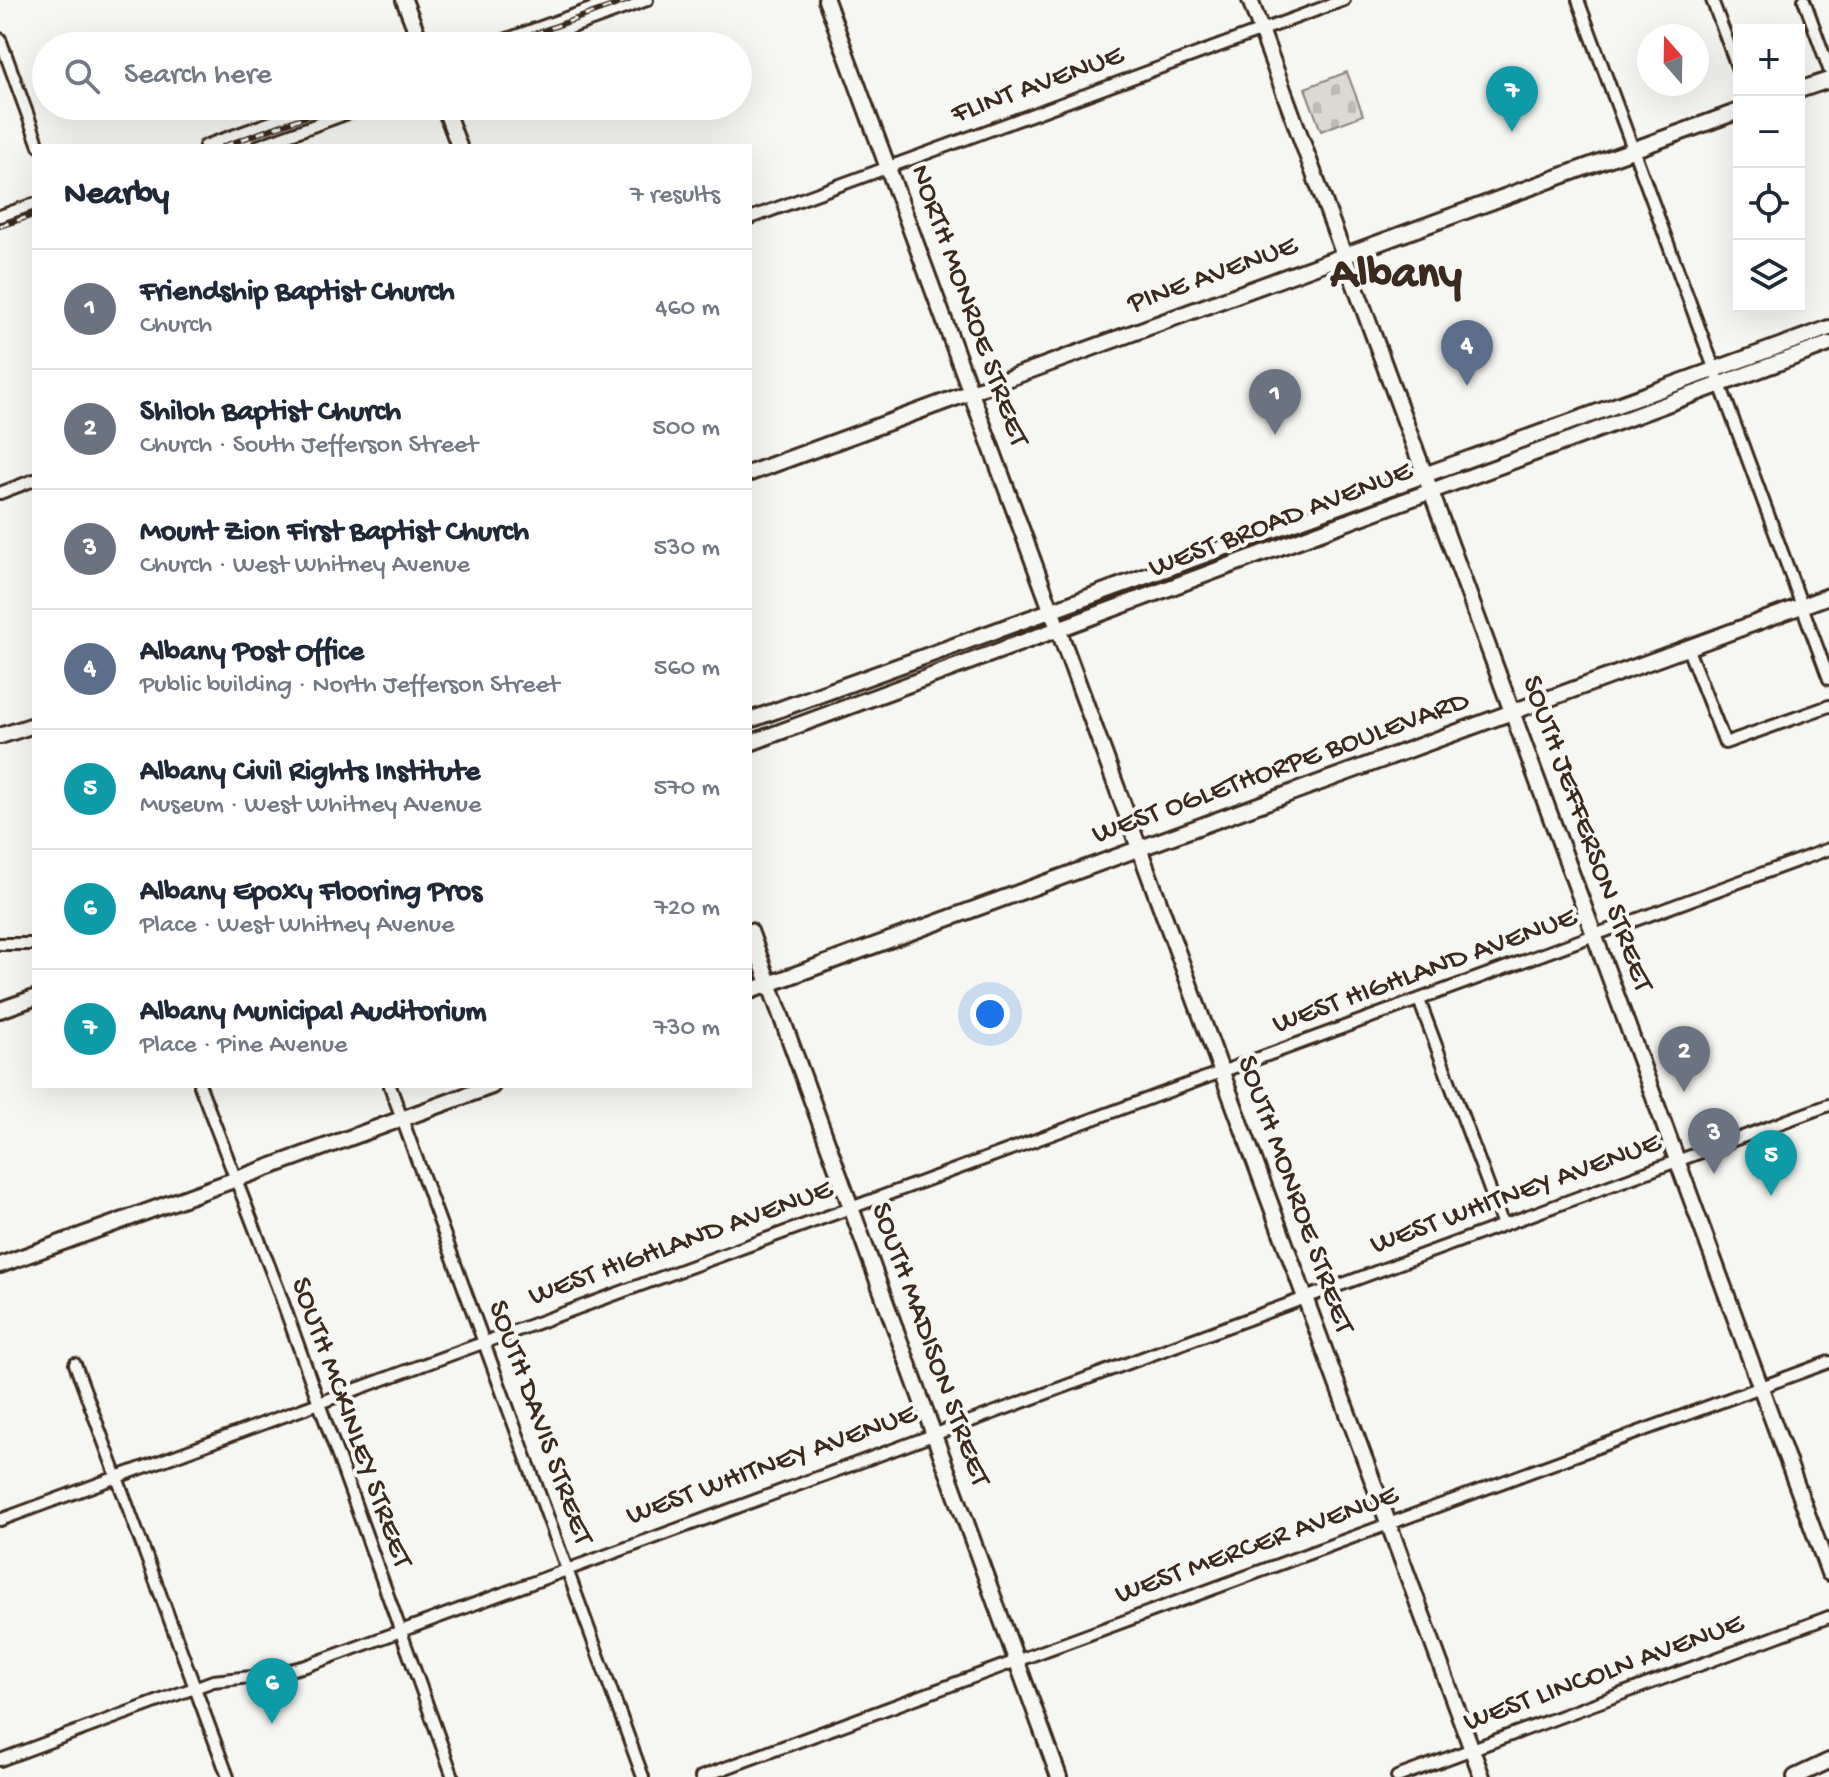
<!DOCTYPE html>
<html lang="en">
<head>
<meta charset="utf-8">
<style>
  body { margin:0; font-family:"Gochi Hand",sans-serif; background:#f6f6f7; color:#1f2937 }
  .controls { position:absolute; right:24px; top:24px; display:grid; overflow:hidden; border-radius:0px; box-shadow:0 8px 32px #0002 }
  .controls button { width:72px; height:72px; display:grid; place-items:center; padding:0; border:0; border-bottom:2px solid #e0e1e3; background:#fff; color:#1f2937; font:40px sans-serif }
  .compass { position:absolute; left:1637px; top:24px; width:72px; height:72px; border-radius:50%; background:#fff; box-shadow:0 8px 32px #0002; rotate:340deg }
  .you { position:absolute; left:990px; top:1014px; width:28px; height:28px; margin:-20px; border:6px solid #fff; border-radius:50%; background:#1a73e8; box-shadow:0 0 0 12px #1a73e833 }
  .badge { display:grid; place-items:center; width:52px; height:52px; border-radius:50%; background:#0b8043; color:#fff; font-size:26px; font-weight:700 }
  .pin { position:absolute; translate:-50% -66px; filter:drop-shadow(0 2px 4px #0008) }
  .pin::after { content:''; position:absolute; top:42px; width:28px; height:24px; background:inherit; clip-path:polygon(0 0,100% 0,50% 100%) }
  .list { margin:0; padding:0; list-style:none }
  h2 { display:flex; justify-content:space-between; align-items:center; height:104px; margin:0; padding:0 32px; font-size:34px }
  h2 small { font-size:26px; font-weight:400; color:#747a83 }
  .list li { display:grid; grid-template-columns:52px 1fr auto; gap:24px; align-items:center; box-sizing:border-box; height:120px; padding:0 32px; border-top:2px solid #e0e1e3 }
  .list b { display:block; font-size:30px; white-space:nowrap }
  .list p { margin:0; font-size:26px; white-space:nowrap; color:#747a83 }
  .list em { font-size:26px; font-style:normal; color:#747a83 }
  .icon { flex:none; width:44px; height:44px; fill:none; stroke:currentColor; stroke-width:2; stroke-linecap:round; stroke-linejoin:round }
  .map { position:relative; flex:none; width:1829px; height:1777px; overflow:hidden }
  .search { position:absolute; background:#fff; box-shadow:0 8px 32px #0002; left:32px; top:32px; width:720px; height:88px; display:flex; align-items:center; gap:20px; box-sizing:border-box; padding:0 28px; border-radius:44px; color:#747a83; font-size:30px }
  .panel { position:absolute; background:#fff; box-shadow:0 8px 32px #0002; left:32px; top:144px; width:720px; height:944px; border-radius:0px }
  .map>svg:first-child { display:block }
  .cemetery { fill:url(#cemetery-stones); stroke:#8a8278; stroke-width:2 }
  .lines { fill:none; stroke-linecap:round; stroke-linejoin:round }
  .minor-casing { stroke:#3b2a1e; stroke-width:16 }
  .major-casing { stroke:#3b2a1e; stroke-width:20 }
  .minor { stroke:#f6f6f2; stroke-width:10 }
  .major { stroke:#f6f6f2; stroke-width:14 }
  .rail-casing { stroke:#3b2a1e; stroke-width:6 }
  .rail { stroke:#f6f6f2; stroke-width:3; stroke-dasharray:9; stroke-linecap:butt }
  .labels { text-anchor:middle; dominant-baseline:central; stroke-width:8; stroke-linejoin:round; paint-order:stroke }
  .street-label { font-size:30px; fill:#3b2a1e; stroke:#f6f6f2 }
  .town-label { font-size:46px; font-weight:bold; fill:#3b2a1e; stroke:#f6f6f2 }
</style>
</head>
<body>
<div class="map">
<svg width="1829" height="1777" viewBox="0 0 1829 1777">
  <defs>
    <pattern id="cemetery-stones" width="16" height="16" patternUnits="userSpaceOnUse" patternTransform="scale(2)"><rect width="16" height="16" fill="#dad9d3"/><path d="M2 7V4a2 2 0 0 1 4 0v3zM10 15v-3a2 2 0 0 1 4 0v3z" fill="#bcbab5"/></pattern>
  </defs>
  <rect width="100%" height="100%" fill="#f6f6f2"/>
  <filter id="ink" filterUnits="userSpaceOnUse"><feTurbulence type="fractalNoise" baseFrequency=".0125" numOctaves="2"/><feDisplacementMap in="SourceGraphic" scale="16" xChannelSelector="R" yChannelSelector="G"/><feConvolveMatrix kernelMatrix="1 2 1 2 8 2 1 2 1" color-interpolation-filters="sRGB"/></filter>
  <g filter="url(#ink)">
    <!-- cemetery -->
    <path class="cemetery" d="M1347,72L1363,115L1321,131L1305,88Z"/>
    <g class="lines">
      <!-- minor casing -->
      <g class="minor-casing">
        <path id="minor" d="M1578,0L1829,679
          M1712,0L1739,72
          M1804,0L1829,69
          M0,39L39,146
          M488,46L616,0
          M520,46L647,0
          M205,146L316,106
          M258,146L367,106
          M0,216L34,204
          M750,218L1344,0
          M0,493L34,480
          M1687,647L1725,743L1829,706
          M0,944H34
          M1419,1000L1503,1225
          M200,1086L278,1289L453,1777
          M390,1086L643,1777
          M75,1364L228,1777
          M0,1520L1829,849
          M0,1760L213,1681L269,1675L306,1666L1829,1105
          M701,1777L1829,1362
          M1397,1777L1829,1617"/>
      </g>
      <!-- major casing -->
      <g class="major-casing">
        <path id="major" d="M404,0L422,46
          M826,0L1482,1777
          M1250,0L1829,1573
          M1799,90L1829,80
          M444,106L459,146
          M750,473L1739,111
          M750,720L1829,328
          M0,736L34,725
          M750,743L1829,344
          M750,931L1059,1777
          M750,991L1829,596
          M0,1010L34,998
          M0,1265L492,1086
          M1795,1777L1829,1761"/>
      </g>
      <!-- minor -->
      <use href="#minor" class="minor"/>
      <!-- major -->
      <use href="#major" class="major"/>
      <!-- rail casing -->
      <g class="rail-casing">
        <path id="rail" d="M500,46L629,0
          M224,146L334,106
          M0,226L34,215"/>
      </g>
      <!-- rail -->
      <use href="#rail" class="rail"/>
    </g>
  </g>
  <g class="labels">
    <!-- street labels -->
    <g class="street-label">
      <text transform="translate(1038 86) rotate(-20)">FLINT AVENUE</text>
      <text transform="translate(1213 276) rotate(-20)">PINE AVENUE</text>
      <text transform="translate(968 306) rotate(70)">NORTH MONROE STREET</text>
      <text transform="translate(1281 521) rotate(-21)">WEST BROAD AVENUE</text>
      <text transform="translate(1281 769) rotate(-20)">WEST OGLETHORPE BOULEVARD</text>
      <text transform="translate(1586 834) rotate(70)">SOUTH JEFFERSON STREET</text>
      <text transform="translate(1425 972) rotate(-20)">WEST HIGHLAND AVENUE</text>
      <text transform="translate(1294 1195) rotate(70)">SOUTH MONROE STREET</text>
      <text transform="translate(1516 1195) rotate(-20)">WEST WHITNEY AVENUE</text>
      <text transform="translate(681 1244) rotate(-20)">WEST HIGHLAND AVENUE</text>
      <text transform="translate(929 1345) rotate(70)">SOUTH MADISON STREET</text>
      <text transform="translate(350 1423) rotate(70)">SOUTH MCKINLEY STREET</text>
      <text transform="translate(539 1423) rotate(70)">SOUTH DAVIS STREET</text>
      <text transform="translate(772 1466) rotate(-20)">WEST WHITNEY AVENUE</text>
      <text transform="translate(1257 1546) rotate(-20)">WEST MERCER AVENUE</text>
      <text transform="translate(1604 1674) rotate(-20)">WEST LINCOLN AVENUE</text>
    </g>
    <!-- town labels -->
    <g class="town-label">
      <text x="1396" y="277">Albany</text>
    </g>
  </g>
</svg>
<div class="controls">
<button>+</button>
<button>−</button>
<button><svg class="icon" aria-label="locate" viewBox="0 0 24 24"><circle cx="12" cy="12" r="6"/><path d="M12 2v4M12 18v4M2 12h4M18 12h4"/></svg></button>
<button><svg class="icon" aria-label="layers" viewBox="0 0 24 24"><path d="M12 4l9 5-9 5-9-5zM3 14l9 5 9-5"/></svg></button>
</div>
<svg class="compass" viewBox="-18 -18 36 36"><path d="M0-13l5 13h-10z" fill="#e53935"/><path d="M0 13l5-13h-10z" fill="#747a83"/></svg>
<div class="you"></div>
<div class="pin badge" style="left:1275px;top:435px;background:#6b7280">1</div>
<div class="pin badge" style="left:1684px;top:1092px;background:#6b7280">2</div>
<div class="pin badge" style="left:1714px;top:1174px;background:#6b7280">3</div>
<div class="pin badge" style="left:1467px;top:386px;background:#5c6f8a">4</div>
<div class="pin badge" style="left:1771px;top:1196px;background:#0f9aa8">5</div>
<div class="pin badge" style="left:272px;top:1724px;background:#0f9aa8">6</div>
<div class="pin badge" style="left:1512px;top:132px;background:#0f9aa8">7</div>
<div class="search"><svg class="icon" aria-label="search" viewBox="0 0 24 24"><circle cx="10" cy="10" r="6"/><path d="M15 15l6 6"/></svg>Search here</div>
<section class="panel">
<h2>Nearby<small>7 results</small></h2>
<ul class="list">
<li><span class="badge" style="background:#6b7280">1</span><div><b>Friendship Baptist Church</b><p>Church</p></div><em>460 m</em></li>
<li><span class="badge" style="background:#6b7280">2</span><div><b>Shiloh Baptist Church</b><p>Church · South Jefferson Street</p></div><em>500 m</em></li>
<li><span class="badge" style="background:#6b7280">3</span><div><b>Mount Zion First Baptist Church</b><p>Church · West Whitney Avenue</p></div><em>530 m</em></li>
<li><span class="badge" style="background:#5c6f8a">4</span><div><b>Albany Post Office</b><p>Public building · North Jefferson Street</p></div><em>560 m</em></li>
<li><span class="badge" style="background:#0f9aa8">5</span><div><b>Albany Civil Rights Institute</b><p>Museum · West Whitney Avenue</p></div><em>570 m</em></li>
<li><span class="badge" style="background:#0f9aa8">6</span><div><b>Albany Epoxy Flooring Pros</b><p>Place · West Whitney Avenue</p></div><em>720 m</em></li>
<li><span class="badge" style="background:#0f9aa8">7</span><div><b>Albany Municipal Auditorium</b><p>Place · Pine Avenue</p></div><em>730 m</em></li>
</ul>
</section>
</div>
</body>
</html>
